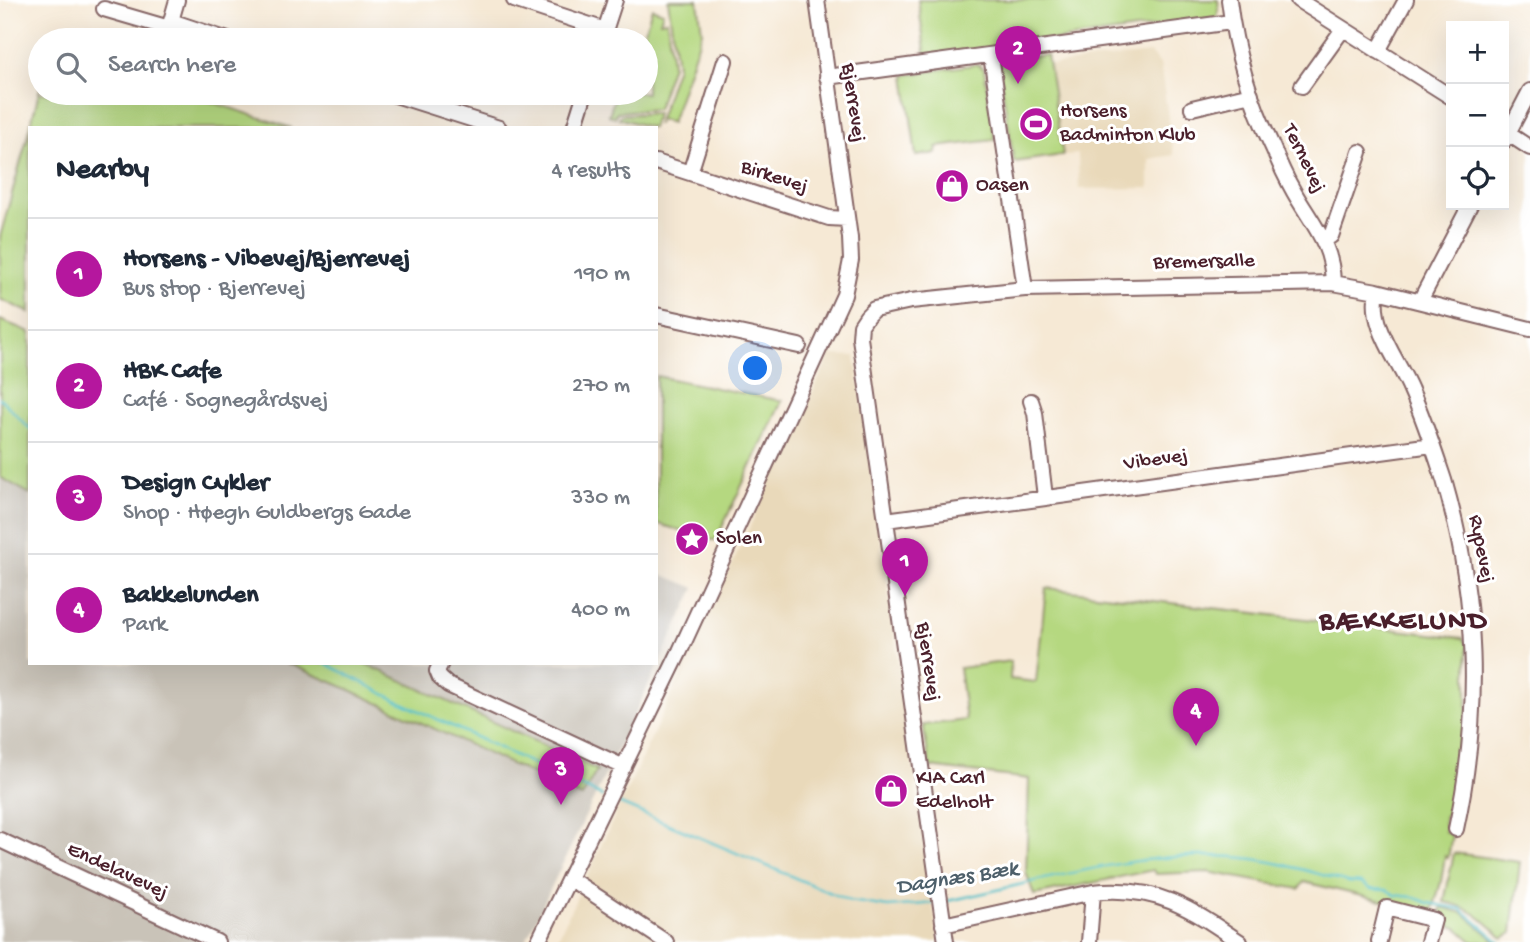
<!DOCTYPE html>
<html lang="en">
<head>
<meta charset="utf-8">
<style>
  body { margin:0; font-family:"Gochi Hand",sans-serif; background:#f2f2f3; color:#1f2937 }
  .controls { position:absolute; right:21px; top:21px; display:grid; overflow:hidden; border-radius:0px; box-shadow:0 7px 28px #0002 }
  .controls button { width:63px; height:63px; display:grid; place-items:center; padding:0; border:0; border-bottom:2px solid #e0e1e3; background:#fff; color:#1f2937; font:35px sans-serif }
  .you { position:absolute; left:756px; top:369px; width:24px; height:24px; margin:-18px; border:5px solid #fff; border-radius:50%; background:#1a73e8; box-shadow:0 0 0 10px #1a73e833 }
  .badge { display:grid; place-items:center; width:46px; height:46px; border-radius:50%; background:#b5179e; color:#fff; font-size:23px; font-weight:700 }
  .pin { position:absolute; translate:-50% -58px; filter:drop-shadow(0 2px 4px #0008) }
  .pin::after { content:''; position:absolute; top:37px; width:24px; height:21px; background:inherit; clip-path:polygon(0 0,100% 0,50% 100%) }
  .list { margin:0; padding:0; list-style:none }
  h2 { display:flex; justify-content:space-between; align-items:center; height:91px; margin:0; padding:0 28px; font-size:30px }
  h2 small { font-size:23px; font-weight:400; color:#747a83 }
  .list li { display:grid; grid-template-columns:46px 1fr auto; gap:21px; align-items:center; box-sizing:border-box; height:112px; padding:0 28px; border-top:2px solid #e0e1e3 }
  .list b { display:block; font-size:26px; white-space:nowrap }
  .list p { margin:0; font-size:23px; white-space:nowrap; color:#747a83 }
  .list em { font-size:23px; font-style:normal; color:#747a83 }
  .icon { flex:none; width:38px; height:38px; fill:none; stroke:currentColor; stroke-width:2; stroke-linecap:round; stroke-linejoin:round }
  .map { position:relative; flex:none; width:1530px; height:942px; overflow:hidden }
  .search { position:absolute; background:#fff; box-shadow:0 7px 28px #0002; left:28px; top:28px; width:630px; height:77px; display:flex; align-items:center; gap:18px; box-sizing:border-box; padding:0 24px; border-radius:38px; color:#747a83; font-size:26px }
  .panel { position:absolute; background:#fff; box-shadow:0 7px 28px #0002; left:28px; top:126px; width:630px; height:539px; border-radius:0px }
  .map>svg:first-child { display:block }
  .built { fill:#e9d9ba }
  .industrial { fill:#c9c3b8 }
  .green { fill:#b5d880; stroke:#807c56; stroke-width:2 }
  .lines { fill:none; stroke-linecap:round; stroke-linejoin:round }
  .stream { stroke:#52c0c9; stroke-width:2.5 }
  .minor-casing { stroke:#866666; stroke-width:18 }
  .minor { stroke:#fff; stroke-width:14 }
  .labels { text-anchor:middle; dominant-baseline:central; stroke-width:6; stroke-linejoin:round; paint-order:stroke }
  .street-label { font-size:21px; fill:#4a1f2b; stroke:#fff }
  .poi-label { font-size:21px; fill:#4a1f2b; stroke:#fff; text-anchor:start }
  .water-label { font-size:23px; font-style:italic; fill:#4d5f6a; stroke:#fff }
  .district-label { font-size:28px; font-weight:bold; letter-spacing:2px; fill:#4a1f2b; stroke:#fff }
</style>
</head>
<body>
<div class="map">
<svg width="1530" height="942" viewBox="0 0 1530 942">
  <rect width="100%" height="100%" fill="#fff"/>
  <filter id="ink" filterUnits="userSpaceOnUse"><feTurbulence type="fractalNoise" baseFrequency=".0143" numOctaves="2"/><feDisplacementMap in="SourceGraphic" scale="14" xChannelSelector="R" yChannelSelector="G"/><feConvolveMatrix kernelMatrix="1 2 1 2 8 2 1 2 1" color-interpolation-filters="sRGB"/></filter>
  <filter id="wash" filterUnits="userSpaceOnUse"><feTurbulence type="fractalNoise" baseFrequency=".00686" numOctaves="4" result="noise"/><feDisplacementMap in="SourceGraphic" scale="28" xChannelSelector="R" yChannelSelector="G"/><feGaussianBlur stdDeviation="1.57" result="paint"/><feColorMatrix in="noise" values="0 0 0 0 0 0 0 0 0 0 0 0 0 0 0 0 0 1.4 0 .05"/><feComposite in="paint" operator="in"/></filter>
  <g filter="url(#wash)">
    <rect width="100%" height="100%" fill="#f6e9d5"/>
    <!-- built -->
    <path class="built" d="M1150,53L1160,64L1174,155L1149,159V188L1079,189L1078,154L1063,155L1049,65Z
      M830,355L855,356L938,942H556Z"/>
    <!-- industrial -->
    <path class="industrial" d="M0,477L30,494V663H286L346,688L356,663H656V572L695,588L525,942H0Z"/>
    <!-- green -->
    <path class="green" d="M668,0H698L702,32L671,123L659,119L657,125L677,66Z
      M918,0H1218L1219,10L1216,18L926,58Z
      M652,8L663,12L660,21L667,20L672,65L657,109L617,112L615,117L609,115L616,93H646V40H642Z
      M1047,55L1063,155L1014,162L999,67L1004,60Z
      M978,64L984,69L995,140L937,147L936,153L916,156L905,75Z
      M40,88V93H184L292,128H30Z
      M657,113L652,128L619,118L621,115Z
      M30,128V313L0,299V237Z
      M0,320L30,332V494L0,477Z
      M656,376L782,401L716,540H710L656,523Z
      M1046,588L1463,638L1467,644V712L1456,800L1444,817L1445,832L1452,835L1448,858L1445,856L1441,882L1432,913L1304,882L1299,889L1208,872L1156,874L1153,870L1034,895L1026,872L1029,779L930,767L923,725L966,720L959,668L1011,661L1010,679L1036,682Z
      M287,663H364L597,770L582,797L346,688Z
      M1454,853L1520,862L1512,933L1503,938C1484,920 1470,906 1444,902Z
      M1442,907L1463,913L1497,942H1473L1457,928L1439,923Z"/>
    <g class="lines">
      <!-- stream -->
      <path class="stream" d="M0,398L30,429
        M325,663L396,700L602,796
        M611,800L850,901L888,907L937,903
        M947,901C1046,881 1152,845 1254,859C1285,863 1317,874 1348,882L1361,883L1371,889L1387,890L1395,895L1413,897L1428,903L1461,909L1500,942"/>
    </g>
  </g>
  <g filter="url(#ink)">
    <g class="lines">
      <!-- minor casing -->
      <g class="minor-casing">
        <path id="minor" d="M514,0L605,30
          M1229,0C1235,50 1251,103 1273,148C1279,163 1286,178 1294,192C1312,224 1332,243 1333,283
          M1298,0L1451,97
          M104,9L169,28L177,0
          M171,21L228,40
          M602,40L615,0
          M1378,51L1406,0
          M991,55L1025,289
          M827,77L1231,22
          M1302,86L1343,29
          M389,93L499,128
          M1192,108L1251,94
          M574,128L585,93
          M1504,131L1530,148
          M1504,141L1530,91
          M656,162L829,218L847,219
          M690,173L725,61
          M1324,240L1331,236L1360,152
          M1377,291C1369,326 1398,359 1411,390C1424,419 1434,450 1444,480C1478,598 1482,709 1456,829
          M1420,301L1470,205
          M656,315L799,346
          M1031,401L1035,413L1045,497
          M886,520L1432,445
          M441,663L437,671L440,678L448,685L624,767
          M0,840L217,942
          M569,878L666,942
          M943,925L1093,892C1156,885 1190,908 1240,942
          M1379,941L1387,908L1434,920L1428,942
          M538,942L680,651L844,295L851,260L850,238L817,0
          M946,942L860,338L861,325L867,316L874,309L911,301L1025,289L1333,283L1377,291L1530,329
          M1089,942L1093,892"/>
      </g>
      <!-- minor -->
      <use href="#minor" class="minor"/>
    </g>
  </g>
  <!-- icons -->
  <defs>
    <g id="stadium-disc" transform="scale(1.75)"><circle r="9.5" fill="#b5179e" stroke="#fff"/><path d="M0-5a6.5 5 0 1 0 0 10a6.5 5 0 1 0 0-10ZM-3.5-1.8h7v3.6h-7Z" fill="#fff"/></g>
    <g id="shop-disc" transform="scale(1.75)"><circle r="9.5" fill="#b5179e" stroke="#fff"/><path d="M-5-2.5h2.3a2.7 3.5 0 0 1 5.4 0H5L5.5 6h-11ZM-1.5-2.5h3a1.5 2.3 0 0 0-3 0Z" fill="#fff"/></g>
    <g id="sight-disc" transform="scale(1.75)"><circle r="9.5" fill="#b5179e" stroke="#fff"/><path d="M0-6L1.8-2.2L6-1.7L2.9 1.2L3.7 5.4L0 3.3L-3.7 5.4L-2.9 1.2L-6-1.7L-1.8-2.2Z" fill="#fff"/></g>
  </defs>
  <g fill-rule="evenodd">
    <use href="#stadium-disc" x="1036" y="124"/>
    <use href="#shop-disc" x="952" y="186"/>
    <use href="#sight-disc" x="692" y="539"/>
    <use href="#shop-disc" x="891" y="791"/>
  </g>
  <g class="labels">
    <!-- street labels -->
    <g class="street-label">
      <text transform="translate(852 103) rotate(82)">Bjerrevej</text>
      <text transform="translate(1303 159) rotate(64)">Ternevej</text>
      <text transform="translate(774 178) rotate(18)">Birkevej</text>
      <text transform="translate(1204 263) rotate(-1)">Bremersalle</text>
      <text transform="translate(1156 461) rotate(-8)">Vibevej</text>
      <text transform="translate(1480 549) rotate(79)">Rypevej</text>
      <text transform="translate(927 662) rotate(82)">Bjerrevej</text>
      <text transform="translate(117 872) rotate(25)">Endelavevej</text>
    </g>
    <!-- poi labels -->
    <g class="poi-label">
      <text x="1060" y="112">Horsens<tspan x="1060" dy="24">Badminton Klub</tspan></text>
      <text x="976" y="186">Oasen</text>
      <text x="716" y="539">Solen</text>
      <text x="916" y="779">KIA Carl<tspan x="916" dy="24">Edelholt</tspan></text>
    </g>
    <!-- water labels -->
    <g class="water-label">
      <text transform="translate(957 879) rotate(-9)">Dagnæs Bæk</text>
    </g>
    <!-- district labels -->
    <g class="district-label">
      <text x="1404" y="622">BÆKKELUND</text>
    </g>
  </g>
</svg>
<div class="controls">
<button>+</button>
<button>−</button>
<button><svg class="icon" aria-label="locate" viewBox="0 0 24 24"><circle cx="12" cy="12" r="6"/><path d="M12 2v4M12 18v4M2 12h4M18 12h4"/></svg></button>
</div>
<div class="you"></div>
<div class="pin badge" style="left:905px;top:596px">1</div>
<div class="pin badge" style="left:1018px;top:84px">2</div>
<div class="pin badge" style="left:561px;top:805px">3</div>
<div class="pin badge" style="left:1196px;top:746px">4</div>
<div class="search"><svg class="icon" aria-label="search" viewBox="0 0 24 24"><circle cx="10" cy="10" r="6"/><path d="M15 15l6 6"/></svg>Search here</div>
<section class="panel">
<h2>Nearby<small>4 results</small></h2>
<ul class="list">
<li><span class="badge">1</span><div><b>Horsens - Vibevej/Bjerrevej</b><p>Bus stop · Bjerrevej</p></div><em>190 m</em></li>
<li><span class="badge">2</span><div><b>HBK Cafe</b><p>Café · Sognegårdsvej</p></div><em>270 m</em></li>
<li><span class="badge">3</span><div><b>Design Cykler</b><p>Shop · Høegh Guldbergs Gade</p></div><em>330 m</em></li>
<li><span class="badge">4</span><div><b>Bakkelunden</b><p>Park</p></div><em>400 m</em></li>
</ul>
</section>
</div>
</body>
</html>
